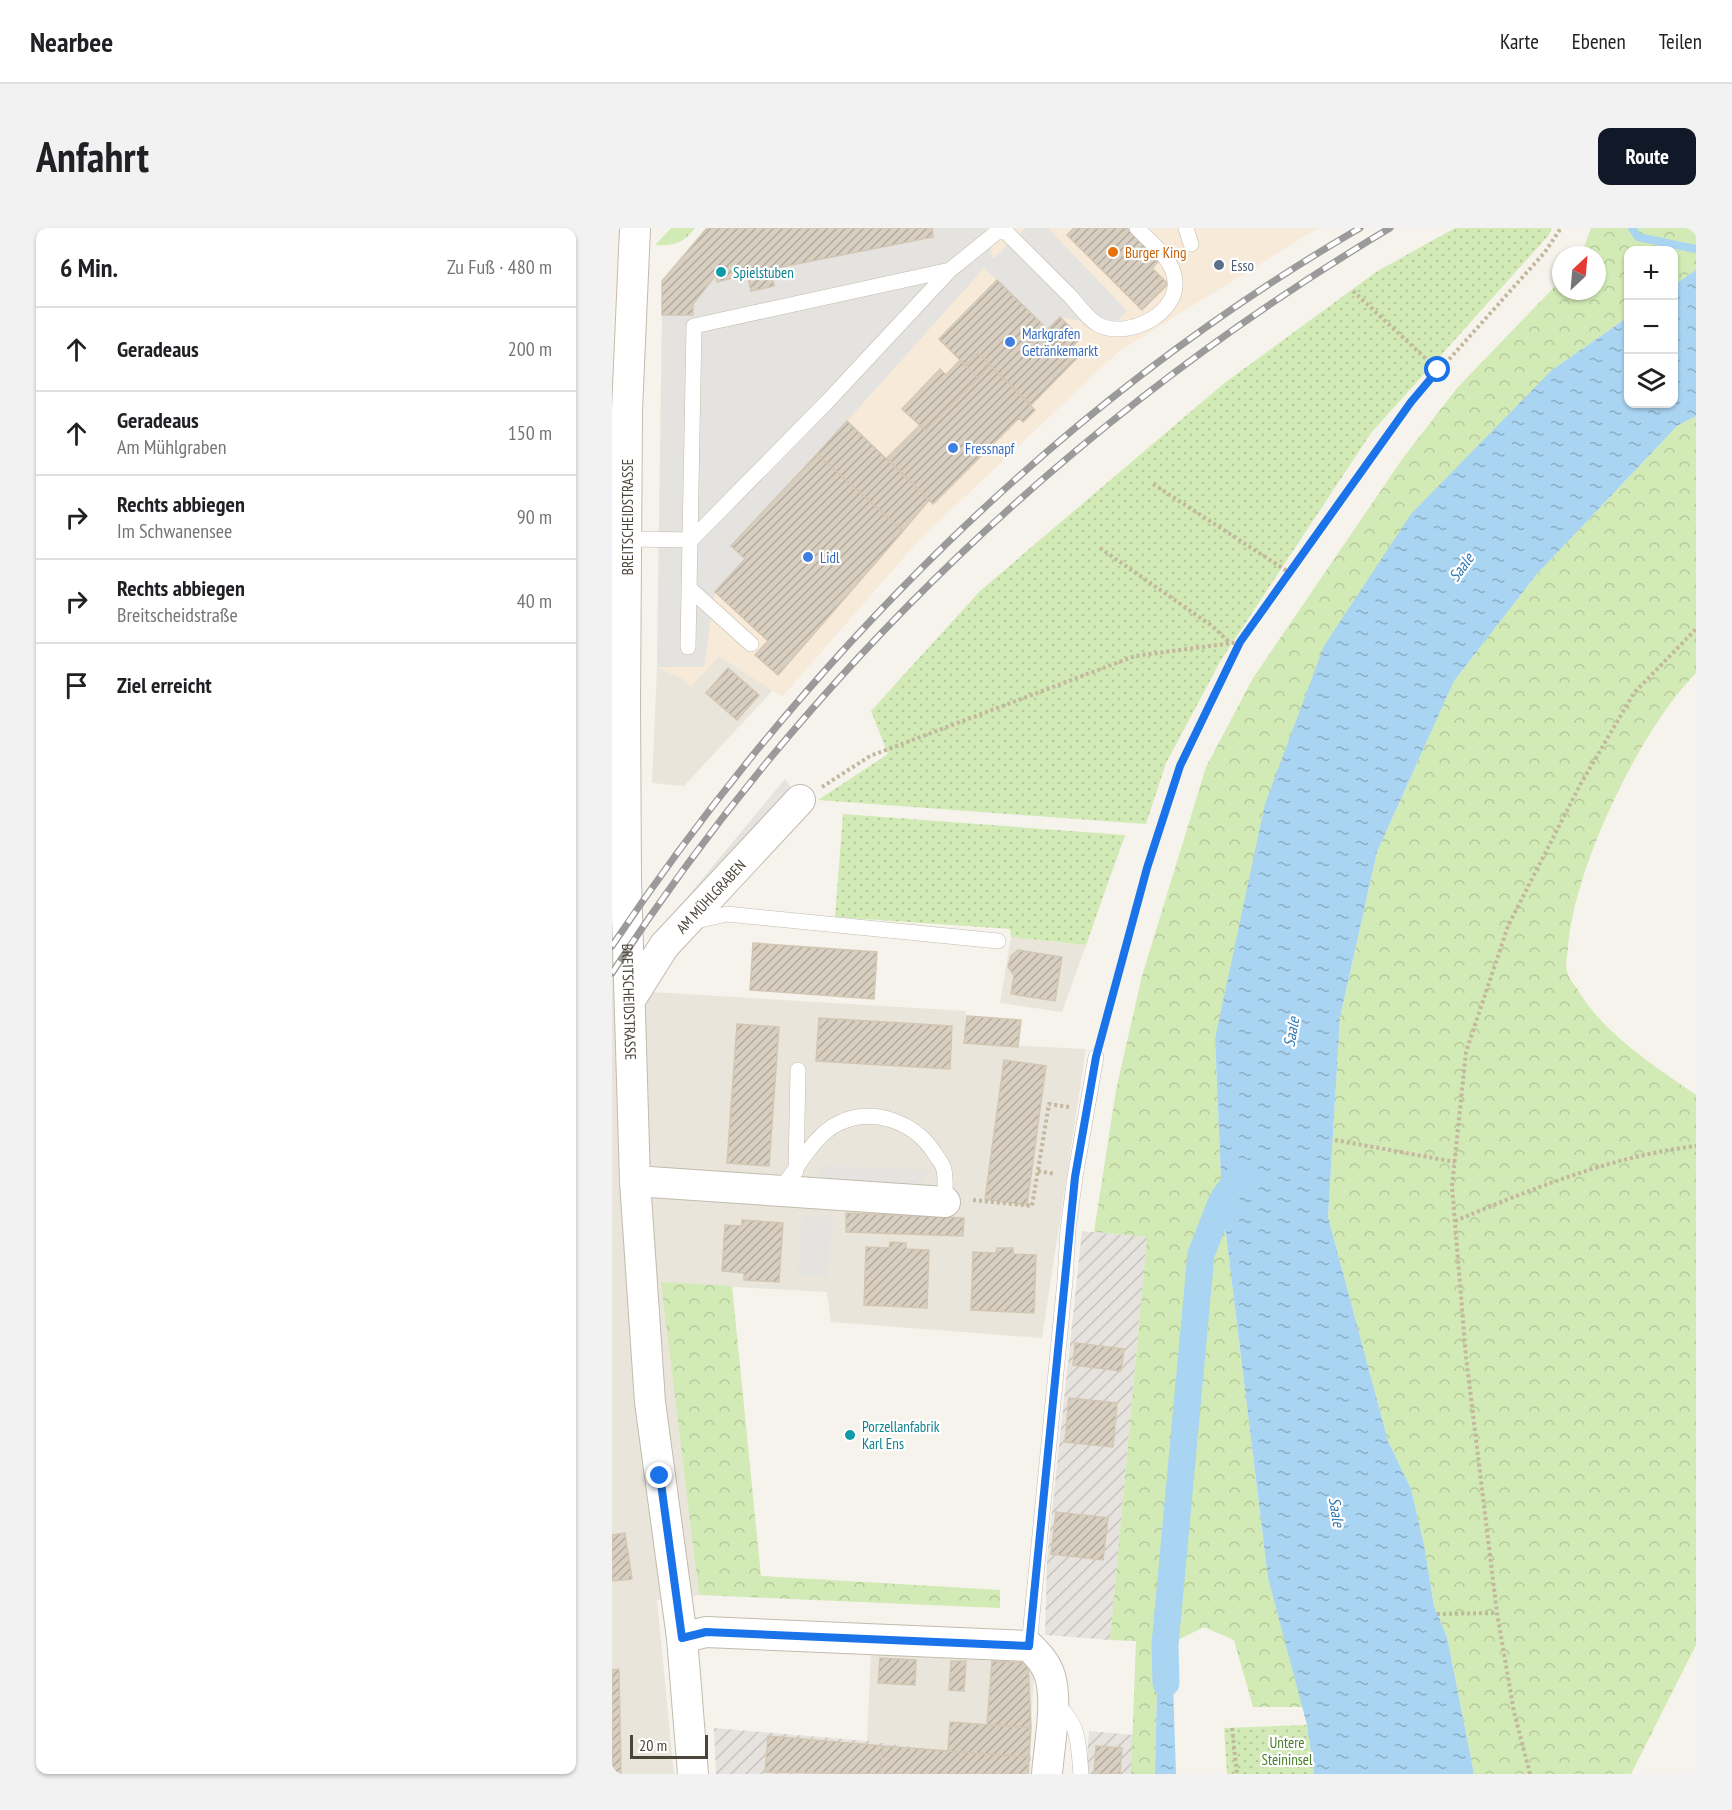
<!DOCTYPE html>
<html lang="de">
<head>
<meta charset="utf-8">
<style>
  body { margin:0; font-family:"PT Sans Narrow",sans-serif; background:#f2f2f2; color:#202124 }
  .controls { position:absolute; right:18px; top:18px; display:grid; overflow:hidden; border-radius:12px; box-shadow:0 2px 4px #0004 }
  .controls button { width:54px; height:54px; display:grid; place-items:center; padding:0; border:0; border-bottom:2px solid #e0e0e0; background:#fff; color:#202124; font:30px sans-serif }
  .compass { position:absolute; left:940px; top:18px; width:54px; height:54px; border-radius:50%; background:#fff; box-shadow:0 2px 4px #0004; rotate:26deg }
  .scale { position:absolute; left:18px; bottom:15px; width:78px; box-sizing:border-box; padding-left:6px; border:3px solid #4b4439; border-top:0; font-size:16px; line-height:21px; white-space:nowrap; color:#4b4439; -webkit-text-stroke:4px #fff; paint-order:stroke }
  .stop { position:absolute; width:18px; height:18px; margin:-14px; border:4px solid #1a73e8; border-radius:50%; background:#fff }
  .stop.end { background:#1a73e8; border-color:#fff; box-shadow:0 2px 6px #0008 }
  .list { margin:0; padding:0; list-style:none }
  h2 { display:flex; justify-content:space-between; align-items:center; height:78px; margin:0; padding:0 24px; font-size:26px }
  h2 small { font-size:20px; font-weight:400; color:#757577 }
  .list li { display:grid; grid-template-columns:39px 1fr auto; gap:18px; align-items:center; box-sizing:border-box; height:84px; padding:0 24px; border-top:2px solid #e0e0e0 }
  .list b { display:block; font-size:22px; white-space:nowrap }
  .list p { margin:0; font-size:20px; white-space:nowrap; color:#757577 }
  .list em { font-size:20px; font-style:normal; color:#757577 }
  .icon { flex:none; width:33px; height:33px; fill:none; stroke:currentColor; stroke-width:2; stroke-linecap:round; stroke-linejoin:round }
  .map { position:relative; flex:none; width:1084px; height:1546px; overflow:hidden; border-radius:12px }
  header { display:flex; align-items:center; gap:36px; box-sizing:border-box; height:84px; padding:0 30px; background:#fff; border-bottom:2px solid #e0e0e0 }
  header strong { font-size:28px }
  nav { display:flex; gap:33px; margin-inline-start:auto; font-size:21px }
  .intro { display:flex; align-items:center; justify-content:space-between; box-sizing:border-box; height:144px; padding:0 36px }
  h1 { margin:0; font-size:42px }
  .button { padding:15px 27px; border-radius:12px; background:#111827; color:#fff; font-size:21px; font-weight:700 }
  main { display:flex; gap:36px; padding:0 36px }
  aside { flex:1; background:#fff; border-radius:12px; box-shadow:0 2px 4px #0004 }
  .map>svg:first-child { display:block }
  .residential { fill:#eae5da }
  .commercial { fill:#f7ead8 }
  .industrial { fill:url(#industrial-furrows) }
  .grass { fill:url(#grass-tufts) }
  .forest { fill:url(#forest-crowns) }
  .garden { fill:url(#garden-dots) }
  .parking { fill:#e5e3e0 }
  .water { fill:url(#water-ripples) }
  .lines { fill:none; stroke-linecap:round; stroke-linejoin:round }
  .stream { stroke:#a9d4f2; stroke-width:8 }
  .canal { stroke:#a9d4f2; stroke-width:27 }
  .building { fill:url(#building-hatch); stroke:#d3c7b4; stroke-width:1.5 }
  .lane-casing { stroke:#c2bbae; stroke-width:16 }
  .street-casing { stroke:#c2bbae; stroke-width:32 }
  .path { stroke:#c4b79f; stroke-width:4; stroke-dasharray:3 3; stroke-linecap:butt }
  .lane { stroke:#fff; stroke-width:15 }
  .street { stroke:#fff; stroke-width:30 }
  .rail-casing { stroke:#9a9a9a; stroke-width:7 }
  .rail { stroke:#fff; stroke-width:4.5; stroke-dasharray:14; stroke-linecap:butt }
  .route { stroke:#1a73e8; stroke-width:8 }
  .food-dot { fill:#e8710a; stroke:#fff; stroke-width:2 }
  .service-dot { fill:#5c6f8a; stroke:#fff; stroke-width:2 }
  .culture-dot { fill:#0f9aa8; stroke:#fff; stroke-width:2 }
  .shop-dot { fill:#3f7fe0; stroke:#fff; stroke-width:2 }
  .labels { text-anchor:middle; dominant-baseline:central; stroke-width:4.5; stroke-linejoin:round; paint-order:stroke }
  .food-label { font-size:15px; fill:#c56008; stroke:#fff; text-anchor:start }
  .service-label { font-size:15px; fill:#4e5e75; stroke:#fff; text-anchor:start }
  .culture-label { font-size:15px; fill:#0d838f; stroke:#fff; text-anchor:start }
  .shop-label { font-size:15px; fill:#366cbe; stroke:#fff; text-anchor:start }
  .street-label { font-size:15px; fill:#4b4439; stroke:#fff }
  .park-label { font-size:15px; fill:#4a7f2a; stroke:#fff }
  .water-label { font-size:16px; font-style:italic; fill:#2e7ab2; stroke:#fff }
</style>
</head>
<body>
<header>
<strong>Nearbee</strong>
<nav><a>Karte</a><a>Ebenen</a><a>Teilen</a></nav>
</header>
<div class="intro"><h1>Anfahrt</h1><a class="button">Route</a></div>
<main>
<aside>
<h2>6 Min.<small>Zu Fuß · 480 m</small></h2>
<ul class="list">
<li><svg class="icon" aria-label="ahead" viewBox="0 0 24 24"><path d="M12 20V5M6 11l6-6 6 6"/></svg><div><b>Geradeaus</b></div><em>200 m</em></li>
<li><svg class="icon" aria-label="ahead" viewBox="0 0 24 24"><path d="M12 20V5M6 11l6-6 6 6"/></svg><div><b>Geradeaus</b><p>Am Mühlgraben</p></div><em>150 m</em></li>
<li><svg class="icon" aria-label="right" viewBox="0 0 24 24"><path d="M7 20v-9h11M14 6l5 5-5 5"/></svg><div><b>Rechts abbiegen</b><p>Im Schwanensee</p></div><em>90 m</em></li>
<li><svg class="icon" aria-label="right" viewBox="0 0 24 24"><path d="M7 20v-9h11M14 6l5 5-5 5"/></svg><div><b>Rechts abbiegen</b><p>Breitscheidstraße</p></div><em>40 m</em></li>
<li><svg class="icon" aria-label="arrive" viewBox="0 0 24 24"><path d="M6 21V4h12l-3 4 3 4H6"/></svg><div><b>Ziel erreicht</b></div></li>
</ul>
</aside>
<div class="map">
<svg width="1084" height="1546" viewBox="0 0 1084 1546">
  <defs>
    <pattern id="industrial-furrows" width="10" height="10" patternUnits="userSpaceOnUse" patternTransform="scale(1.5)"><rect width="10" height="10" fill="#e6e2dd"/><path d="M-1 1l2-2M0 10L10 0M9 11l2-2" fill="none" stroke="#c7c3be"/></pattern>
    <pattern id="grass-tufts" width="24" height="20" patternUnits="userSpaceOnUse" patternTransform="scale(1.5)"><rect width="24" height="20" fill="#d2eab5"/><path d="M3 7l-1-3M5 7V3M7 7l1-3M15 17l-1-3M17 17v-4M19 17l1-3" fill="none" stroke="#b6ca9c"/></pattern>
    <pattern id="forest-crowns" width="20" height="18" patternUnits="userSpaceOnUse" patternTransform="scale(1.5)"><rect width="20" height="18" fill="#d2eab5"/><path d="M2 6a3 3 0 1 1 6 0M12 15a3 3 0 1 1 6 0" fill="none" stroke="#b6ca9c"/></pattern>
    <pattern id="garden-dots" width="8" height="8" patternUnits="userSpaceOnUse" patternTransform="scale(1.5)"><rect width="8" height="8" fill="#d2eab5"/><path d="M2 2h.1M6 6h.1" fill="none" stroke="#b6ca9c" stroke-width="1.8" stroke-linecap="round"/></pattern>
    <pattern id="water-ripples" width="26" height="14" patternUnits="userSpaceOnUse" patternTransform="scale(1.5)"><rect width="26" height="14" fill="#a9d4f2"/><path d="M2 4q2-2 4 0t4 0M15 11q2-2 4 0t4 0" fill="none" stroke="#8caec5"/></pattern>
    <pattern id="building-hatch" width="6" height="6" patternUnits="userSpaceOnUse" patternTransform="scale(1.5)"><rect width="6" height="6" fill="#d8cfc1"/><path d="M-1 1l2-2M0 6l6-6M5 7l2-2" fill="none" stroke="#b1aa9e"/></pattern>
  </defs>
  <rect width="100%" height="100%" fill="#f6f3ec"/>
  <!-- residential -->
  <path class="residential" d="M107,427L161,462L72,558L40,555L45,439L68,449L79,458Z
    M0,707L39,764L354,783L353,815L474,821L430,1110L219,1094L215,1064L50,1055L87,1367L45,1372L62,1546H0Z
    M399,709L474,717L450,784L388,775Z
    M259,1421L408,1429L422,1444L417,1529L336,1523L255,1513Z"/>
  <!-- commercial -->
  <path class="commercial" d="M320,0H706L507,123L308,311L170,469L107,428L79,459L68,449L45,439L50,87H80L104,47L105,54L135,46L139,63L162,57L159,41Z"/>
  <!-- industrial -->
  <path class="industrial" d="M470,1003L535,1009L498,1412L433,1407L435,1331Z
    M102,1500L255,1513L336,1523L417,1529L419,1526L418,1546H104Z
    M477,1503L522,1507L519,1546H474Z"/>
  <!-- grass -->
  <path class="grass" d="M59,0H83C72,15 62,18 43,17Z"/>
  <!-- forest -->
  <path class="forest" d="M979,0H1084V42L1062,57V22H1017L1016,89L940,142L603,811L610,973L656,1350L691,1479H641L622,1412L592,1399L546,1422L543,1546H519L524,1413L498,1412L535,1009L482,1004L504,862L530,748L594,539L641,450L791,230L845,160L949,52V63H985V27H969Z
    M1084,188V445C1029,500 960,643 956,721C955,728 953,737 955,743C956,749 961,755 964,759C992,807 1040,836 1084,867V1417L1019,1546H862L835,1409L822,1378L812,1317L799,1261L776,1213L716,989L728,789L765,624L842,453L924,347L1065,198Z
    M49,1054L120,1058L149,1348L388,1362V1380L87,1367Z"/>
  <!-- garden -->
  <path class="garden" d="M843,0H940L937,7L759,205L609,432L554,535L534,596L206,572L276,526L259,483L368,363L610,157L764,44Z
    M231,586L513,607L474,717L399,709L398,701L223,689Z
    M695,1497L702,1546H615L612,1500Z"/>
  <!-- parking -->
  <path class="parking" d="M320,0H374L381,31L414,0H436L515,83L499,99L448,89L436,101L372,40L235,193L119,318L133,331L103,364L92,439H45L50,87H80L81,76L104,47L105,54L135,46L139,63L162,57L159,41Z
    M173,551L185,568L48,702Z
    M211,938L316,942L302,972L194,965Z
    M190,987L220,990L216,1049L186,1047Z"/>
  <!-- water -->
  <path class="water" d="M1084,42V188L1065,198L924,347L842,453L765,624L728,789L716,989L776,1213L799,1261L812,1317L822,1378L835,1409L862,1546H702L695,1497L656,1350L610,973L603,811L653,576L712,418L799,286L940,142L1016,89L1017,176H1062V57Z
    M553,1417L560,1425L564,1546H543L546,1422Z"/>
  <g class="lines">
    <!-- stream -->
    <path class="stream" d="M1020,0L1026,9L1084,21"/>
    <!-- canal -->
    <path class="canal" d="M554,1455L553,1417L589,1026L610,973L630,944"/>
  </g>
  <!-- building -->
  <path class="building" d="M95,0H320L321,9L159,41L162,58L139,63L135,46L105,54L104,47L81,76V87H50V53Z
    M462,0H515L548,32L540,40L556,56L530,82L455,7Z
    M385,52L465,130L419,177L366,125L354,138L327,111Z
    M448,89L469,110L457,122L436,101Z
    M366,125L378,137L366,150L354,138Z
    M348,132L366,150L313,202L290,181L328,141L334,147Z
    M378,137L423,182L411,194L407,190L321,276L275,230L308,197L313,202Z
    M235,193L317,272L291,303L205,226Z
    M205,226L291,303L166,447L143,427L156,413L103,364L133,331L119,318Z
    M116,440L147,467L125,492L94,465Z
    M141,715L265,724L262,771L138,762Z
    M406,722L450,729L443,773L399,766L402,747L396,739L399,728Z
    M355,788L409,792L406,819L352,815Z
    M207,790L340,798L338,841L204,833Z
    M125,796L167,799L157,938L115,935Z
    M392,832L434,838L415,977L373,971Z
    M234,985L352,990L351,1008L234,1004Z
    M130,992L171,995L167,1054L132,1052V1045L110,1043L113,997L130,998Z
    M278,1014L294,1015V1021L317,1022L315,1080L252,1077L254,1019L277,1020Z
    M385,1020H401V1026L424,1027L422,1085L359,1082L361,1024L384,1025Z
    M463,1115L512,1121L509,1143L461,1137Z
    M457,1170L505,1175L501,1219L453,1214Z
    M444,1284L496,1290L491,1332L439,1326Z
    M13,1305L20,1351L0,1353V1307Z
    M268,1430L304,1432L303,1457L266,1455Z
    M339,1433H354L352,1463L337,1462Z
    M380,1433L416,1435L419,1500L375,1497Z
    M7,1441L9,1546H0V1442Z
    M338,1494L419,1500L417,1529L336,1523Z
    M156,1508L271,1518L268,1546L153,1544Z
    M271,1518L417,1529L416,1546H268Z
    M484,1518L510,1520L508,1546H482Z"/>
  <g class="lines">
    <!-- lane casing -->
    <g class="lane-casing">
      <path id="lane" d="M574,0L579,16
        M15,311L79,312L215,174L338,42
        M77,360L139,416
        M76,419L82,98L338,42L390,0C413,23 436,46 459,69C466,77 475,90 485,96C514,113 572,85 562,47C558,29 537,13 525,0
        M80,694L115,686L386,713
        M184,943L186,842
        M167,963C185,942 201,907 227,895C262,878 304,895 323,926C326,931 331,936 332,942C334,952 333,963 333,974
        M417,1418L453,1053L456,1001L463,949L484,829
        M439,1472C468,1494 466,1512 469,1546"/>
    </g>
    <!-- street casing -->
    <g class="street-casing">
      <g id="street">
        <path id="s1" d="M23,0L15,182L13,475L14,652L23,953L38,1174L70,1410L81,1546"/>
        <path id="s2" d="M18,772L52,718L188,572"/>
        <path d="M23,953L333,974"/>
        <path d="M70,1410L94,1404L417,1418C426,1427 434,1435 438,1448C446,1474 437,1519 435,1546"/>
      </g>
    </g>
    <!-- path -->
    <path class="path" d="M741,63L826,142
      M541,256L678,345
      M488,320L600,398L618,415
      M210,559L258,528L523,428L628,414
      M489,811L535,640L568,538L628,414L799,174L933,24L949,0
      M723,912L843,934
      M426,943L443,946
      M361,972L420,978L437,876L457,879
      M843,993C920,961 1000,928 1084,918
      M825,1386L885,1385
      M620,1500L625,1546
      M918,1546L902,1484L885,1385L854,1129L840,958L854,824L896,698L968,557L1022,465L1084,401"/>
    <!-- lane -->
    <use href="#lane" class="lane"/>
    <!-- street -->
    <use href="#street" class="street"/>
    <!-- rail casing -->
    <g class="rail-casing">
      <path id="rail" d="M0,718C193,430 447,175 748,0
        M0,745C199,440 466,186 778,0"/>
    </g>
    <!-- rail -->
    <use href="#rail" class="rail"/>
  </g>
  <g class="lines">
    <!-- route -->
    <path class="route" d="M48,1248L70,1410L94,1404L417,1418L463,949L484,829L535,640L568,538L628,414L799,174L826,142"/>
  </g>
  <!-- markers -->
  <circle class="food-dot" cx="501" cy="24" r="6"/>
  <circle class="service-dot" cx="607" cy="37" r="6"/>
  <g class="culture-dot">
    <circle cx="109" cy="44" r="6"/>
    <circle cx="238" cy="1207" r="6"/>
  </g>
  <g class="shop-dot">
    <circle cx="398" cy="114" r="6"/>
    <circle cx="341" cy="220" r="6"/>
    <circle cx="196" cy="329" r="6"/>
  </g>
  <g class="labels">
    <!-- food labels -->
    <g class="food-label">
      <text x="513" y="24">Burger King</text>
    </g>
    <!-- service labels -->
    <g class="service-label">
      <text x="619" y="37">Esso</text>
    </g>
    <!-- culture labels -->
    <g class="culture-label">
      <text x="121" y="44">Spielstuben</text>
      <text x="250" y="1198">Porzellanfabrik<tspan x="250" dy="17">Karl Ens</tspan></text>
    </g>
    <!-- shop labels -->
    <g class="shop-label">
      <text x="410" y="105">Markgrafen<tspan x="410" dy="17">Getränkemarkt</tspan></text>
      <text x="353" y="220">Fressnapf</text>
      <text x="208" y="329">Lidl</text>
    </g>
    <!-- street labels -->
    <g class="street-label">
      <text transform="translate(15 289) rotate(-90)">BREITSCHEIDSTRASSE</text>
      <text stroke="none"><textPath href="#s2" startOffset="132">AM MÜHLGRABEN</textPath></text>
      <text stroke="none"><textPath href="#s1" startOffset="774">BREITSCHEIDSTRASSE</textPath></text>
    </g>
    <!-- park labels -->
    <g class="park-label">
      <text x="675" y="1514">Untere<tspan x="675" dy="17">Steininsel</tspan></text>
    </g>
    <!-- water labels -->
    <g class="water-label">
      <text transform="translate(849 339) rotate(-54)">Saale</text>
      <text transform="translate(679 804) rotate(-80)">Saale</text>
      <text transform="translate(725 1284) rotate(81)">Saale</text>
    </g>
  </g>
</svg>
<div class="controls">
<button>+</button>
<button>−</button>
<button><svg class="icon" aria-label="layers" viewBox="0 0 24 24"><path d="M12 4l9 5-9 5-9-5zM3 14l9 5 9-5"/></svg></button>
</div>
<svg class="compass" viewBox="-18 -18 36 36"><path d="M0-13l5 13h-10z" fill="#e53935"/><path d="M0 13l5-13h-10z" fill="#757577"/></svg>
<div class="scale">20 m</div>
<div class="stop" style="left:826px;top:142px"></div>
<div class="stop end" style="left:48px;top:1248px"></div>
</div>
</main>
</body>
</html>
